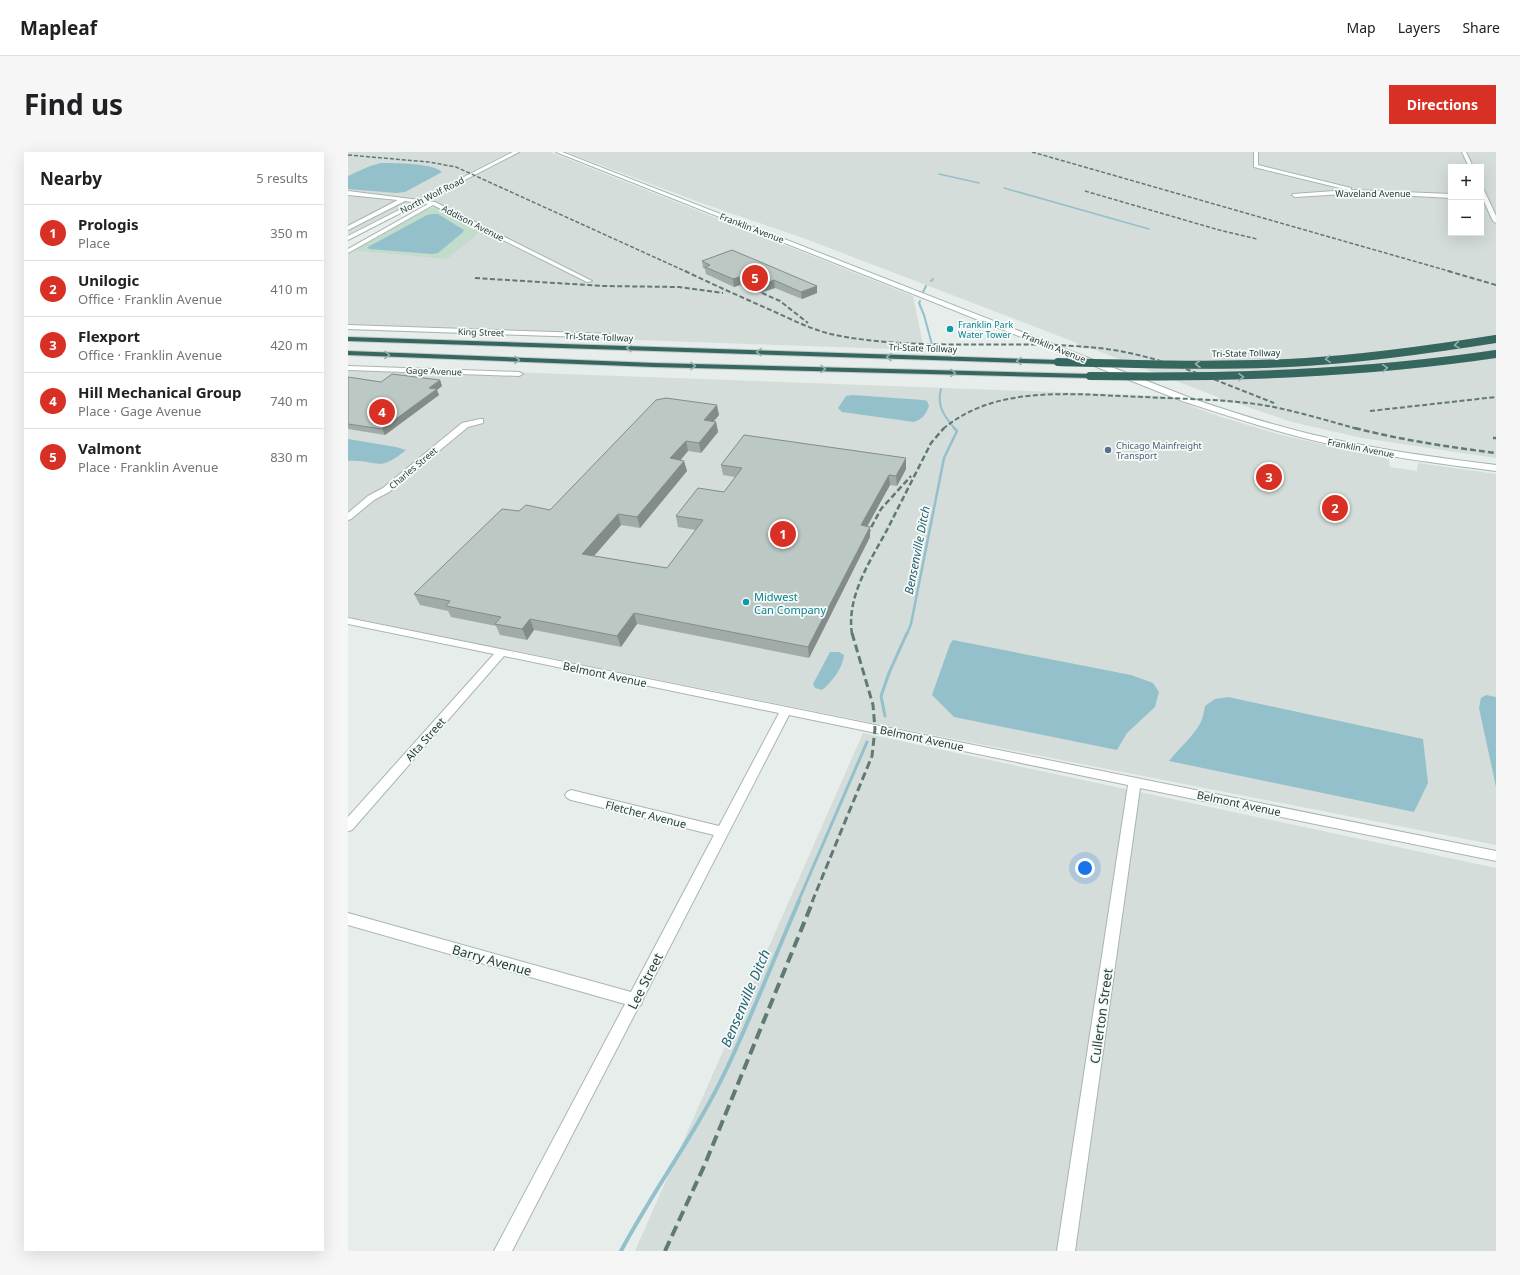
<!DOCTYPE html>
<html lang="en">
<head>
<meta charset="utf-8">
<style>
  body { margin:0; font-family:"Noto Sans",sans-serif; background:#f6f6f6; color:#202124 }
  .controls { position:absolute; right:12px; top:12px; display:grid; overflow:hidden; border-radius:0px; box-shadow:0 4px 16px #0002 }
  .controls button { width:36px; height:36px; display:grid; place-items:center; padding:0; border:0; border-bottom:1px solid #e0e0e0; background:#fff; color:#202124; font:20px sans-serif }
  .you { position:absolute; left:737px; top:716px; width:14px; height:14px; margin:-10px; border:3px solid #fff; border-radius:50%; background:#1a73e8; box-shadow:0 0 0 6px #1a73e833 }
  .badge { display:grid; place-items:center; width:26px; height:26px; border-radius:50%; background:#d93025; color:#fff; font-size:13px; font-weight:700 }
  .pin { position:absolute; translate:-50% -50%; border:2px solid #fff; box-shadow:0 1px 4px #0006 }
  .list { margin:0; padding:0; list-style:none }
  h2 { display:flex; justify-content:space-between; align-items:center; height:52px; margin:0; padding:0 16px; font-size:17px }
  h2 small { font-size:13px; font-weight:400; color:#757577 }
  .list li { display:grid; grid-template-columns:26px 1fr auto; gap:12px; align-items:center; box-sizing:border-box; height:56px; padding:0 16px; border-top:1px solid #e0e0e0 }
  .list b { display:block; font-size:15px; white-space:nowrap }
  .list p { margin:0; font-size:13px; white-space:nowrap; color:#757577 }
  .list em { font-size:13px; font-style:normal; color:#757577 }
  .map { position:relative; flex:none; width:1148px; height:1099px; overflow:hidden; border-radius:0px }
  header { display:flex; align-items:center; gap:24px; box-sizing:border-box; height:56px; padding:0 20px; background:#fff; border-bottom:1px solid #e0e0e0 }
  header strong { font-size:19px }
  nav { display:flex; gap:22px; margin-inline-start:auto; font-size:14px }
  .intro { display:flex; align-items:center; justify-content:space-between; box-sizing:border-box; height:96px; padding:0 24px }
  h1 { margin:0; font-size:28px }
  .button { padding:10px 18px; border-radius:0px; background:#d93025; color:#fff; font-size:14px; font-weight:700 }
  main { display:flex; gap:24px; padding:0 24px }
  aside { flex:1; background:#fff; border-radius:0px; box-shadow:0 4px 16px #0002 }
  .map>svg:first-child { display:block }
  .built { fill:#d4ddd9; fill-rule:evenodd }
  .green { fill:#c1dcca }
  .water { fill:#94c0cc }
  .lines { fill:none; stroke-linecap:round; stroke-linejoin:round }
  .stream-far4 { stroke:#94c0cc; stroke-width:1.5 }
  .stream-far3 { stroke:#94c0cc; stroke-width:2 }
  .stream-far2 { stroke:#94c0cc; stroke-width:2.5 }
  .stream-far1 { stroke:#94c0cc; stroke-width:3 }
  .stream { stroke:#94c0cc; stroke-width:4 }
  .street-casing { stroke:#a9b5b1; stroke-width:2 }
  .secondary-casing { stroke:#a2b5af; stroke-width:2 }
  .highway-casing { stroke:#c2c9c8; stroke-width:2 }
  .street { fill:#fff; fill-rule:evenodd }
  .secondary { fill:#fff; fill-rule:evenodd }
  .highway { fill:#35675f; fill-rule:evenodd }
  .rail-far4 { stroke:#617974; stroke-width:1.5; stroke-dasharray:4 2; stroke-linecap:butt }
  .rail-far3 { stroke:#617974; stroke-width:2; stroke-dasharray:5 2.5; stroke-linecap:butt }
  .rail-far2 { stroke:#617974; stroke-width:2.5; stroke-dasharray:6 3; stroke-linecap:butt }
  .rail-far1 { stroke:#617974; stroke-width:3; stroke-dasharray:8 4; stroke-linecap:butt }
  .rail { stroke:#617974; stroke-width:4; stroke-dasharray:11 5.5; stroke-linecap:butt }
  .highway-bridge-casing { stroke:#c2c9c8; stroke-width:8; stroke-linecap:butt }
  .highway-bridge { stroke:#35675f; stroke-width:8 }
  .wall { fill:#a1aca9 }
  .shaded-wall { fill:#838c89 }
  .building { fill:#bbc8c4; stroke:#838c89 }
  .oneway { stroke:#96b0ac }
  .culture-dot { fill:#0f9aa8; stroke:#f6faf8; stroke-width:1.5 }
  .service-dot { fill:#5c6f8a; stroke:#f6faf8; stroke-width:1.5 }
  .labels { text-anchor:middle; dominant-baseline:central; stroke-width:3.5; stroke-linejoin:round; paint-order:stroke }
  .far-street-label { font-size:9px; fill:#263e39; stroke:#f6faf8 }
  .far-culture-label { font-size:9px; fill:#0d838f; stroke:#f6faf8; text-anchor:start }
  .far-service-label { font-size:9px; fill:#4e5e75; stroke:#f6faf8; text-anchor:start }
  .culture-label { font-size:11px; fill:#0d838f; stroke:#f6faf8; text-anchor:start }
  .street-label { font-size:11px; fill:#263e39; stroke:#f6faf8 }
  .water-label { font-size:12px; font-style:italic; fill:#266374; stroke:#f6faf8 }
  .near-street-label { font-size:13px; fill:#263e39; stroke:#f6faf8 }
  .near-water-label { font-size:14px; font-style:italic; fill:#266374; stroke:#f6faf8 }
</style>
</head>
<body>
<header>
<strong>Mapleaf</strong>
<nav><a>Map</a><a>Layers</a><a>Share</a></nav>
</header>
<div class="intro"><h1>Find us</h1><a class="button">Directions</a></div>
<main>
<aside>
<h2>Nearby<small>5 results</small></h2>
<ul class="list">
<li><span class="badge">1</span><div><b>Prologis</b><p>Place</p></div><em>350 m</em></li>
<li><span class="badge">2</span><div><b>Unilogic</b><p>Office · Franklin Avenue</p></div><em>410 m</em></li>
<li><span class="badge">3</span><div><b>Flexport</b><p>Office · Franklin Avenue</p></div><em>420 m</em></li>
<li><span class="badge">4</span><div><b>Hill Mechanical Group</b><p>Place · Gage Avenue</p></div><em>740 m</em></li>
<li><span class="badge">5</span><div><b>Valmont</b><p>Place · Franklin Avenue</p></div><em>830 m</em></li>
</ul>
</aside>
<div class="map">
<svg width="1148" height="1099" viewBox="0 0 1148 1099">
  <rect width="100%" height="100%" fill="#e6edea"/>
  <!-- built -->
  <path class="built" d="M0,0H163L0,83Z
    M172,0H202L565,144L576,198L0,178V101L75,58L85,55L90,52L76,48Z
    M218,0H1148V306L1014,286L944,270L888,251L873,250L870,245L745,197L731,196L729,191L458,87L356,52ZM1103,15H1133V81H1103Z
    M0,214L816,244L873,265L933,283L1041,307L1042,315L1069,319L1070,311L1148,322V693L545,575L0,465Z
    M515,581L1148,716V1099H287Z"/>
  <!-- green -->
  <path class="green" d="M85,55L92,57L133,79L99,107L4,98L75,58Z"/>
  <!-- water -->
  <path class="water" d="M33,11C46,11 85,11 94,20L57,40L48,41L0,37V24L22,14Z
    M84,62H90L116,78L114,81L90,101L84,102L21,97L20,95L79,63Z
    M505,243L575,248L579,249L581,254C578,262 575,267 566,270L494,260L490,256L498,244Z
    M0,287L48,295L58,298C29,322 30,307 0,309Z
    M605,488L783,523L805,531L811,540L807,555L779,581L769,598L606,565L584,543L602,492Z
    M482,500H491L496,503C495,516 484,530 474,538L467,536L465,532Z
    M1138,543L1148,545V635L1131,556L1133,546Z
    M880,545L1075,587L1080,631L1066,660L821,609C831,596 845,585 853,570C855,565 856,559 857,554L867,547Z"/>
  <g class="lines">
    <!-- stream-far4 -->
    <path class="stream-far4" d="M591,22L631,31
      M656,36L801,77"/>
    <!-- stream-far3 -->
    <path class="stream-far3" d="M583,129L585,127
      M575,140L578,134
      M572,149L571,151L576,163L586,200
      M593,237C588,254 597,265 607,277"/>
    <!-- stream-far2 -->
    <path class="stream-far2" d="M559,482L563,472L596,306L609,279L606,276"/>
    <!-- stream-far1 -->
    <path class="stream-far1" d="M537,564L533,544L541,521L559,481
      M450,750L519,590"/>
    <!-- stream -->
    <path class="stream" d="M273,1099C306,1037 349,980 379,916C405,861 427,804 451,749"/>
    <!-- street casing -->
    <g class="street-casing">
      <path id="street" d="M906,0H910V13L1003,36V38L1103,42V46L1012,41L947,45L944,43L945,42L1000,38L906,15Z
        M1114,0H1118L1125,15H1121Z
        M1133,36L1136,38L1148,64V71L1145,69L1133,43Z
        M0,39L87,50L244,129L239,130L85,53L0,101V97L80,52L57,49L0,78V74L50,48L0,43Z
        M0,173L267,182L270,184L267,186L0,177Z
        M0,214L171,220L175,222L171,224L0,218Z
        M132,267H135V271L120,275L41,340L26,348L3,367L0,368V361L20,344L35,336L114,271Z
        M0,466L1148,699V709L792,636L727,1099H709L780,633L441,563L295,847L293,853L291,854L164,1099H146L277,852L0,773V761L283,840L366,683L223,648L219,646L217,643L219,640L223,638L371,674L431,561L156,504L4,678L0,679V665L146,502L0,472Z"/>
    </g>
    <!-- secondary casing -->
    <g class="secondary-casing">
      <path id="secondary" d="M165,0H171L0,88V84Z
        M208,0H214L840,245C880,259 921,272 962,282C1023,297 1086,305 1148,313V319C1094,312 1039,305 986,293C934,282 884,265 834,249Z"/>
    </g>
    <!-- highway casing -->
    <g class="highway-casing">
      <path id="highway" d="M0,185L710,208L714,210L710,212L0,189Z
        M0,199L306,211L742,222L746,224L742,226L306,215L0,203Z"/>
    </g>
    <!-- street -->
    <use href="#street" class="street"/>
    <!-- secondary -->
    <use href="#secondary" class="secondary"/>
    <!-- highway -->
    <use href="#highway" class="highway"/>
    <!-- rail-far4 -->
    <path class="rail-far4" d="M684,0L1104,120
      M0,3L81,10L108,15L339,120
      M737,39L871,78L909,87"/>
    <!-- rail-far3 -->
    <path class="rail-far3" d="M337,119C364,132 391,144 418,156C441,166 463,178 487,183C573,200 663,187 751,196C812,203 869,229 926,251
      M1100,119L1148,133
      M127,126L256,134L331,135L375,141
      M414,141L432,149L460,171
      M1022,259L1148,245
      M595,277C649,231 730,243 796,245C833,247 871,247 908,252C942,257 977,268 1010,277"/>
    <!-- rail-far2 -->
    <path class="rail-far2" d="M1007,276C1053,288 1101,295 1148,301
      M1145,286H1148
      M519,383L533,357L563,324
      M504,482C498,444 523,408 540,376C554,348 569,319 583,291L596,276"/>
    <!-- rail-far1 -->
    <path class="rail-far1" d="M464,750L524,604L527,577L525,553L504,481"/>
    <!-- rail -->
    <path class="rail" d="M317,1099L357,1012L465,749"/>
    <!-- highway-bridge casing -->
    <g class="highway-bridge-casing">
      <path id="highway-bridge" d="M710,210C793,212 876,215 958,210C1022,206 1085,197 1148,187
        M742,224C878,226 1013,222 1148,202"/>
    </g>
    <!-- highway-bridge -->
    <use href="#highway-bridge" class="highway-bridge"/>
  </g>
  <!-- wall -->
  <path class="wall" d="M384,98L469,141L454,147L427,136L412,141L392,133L386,135L358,122L357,117L355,116L354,109Z
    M0,225L33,230L92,228L94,234L89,238L91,243L37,283L0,277Z
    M371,263L366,269L368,270L370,280L353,301L340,299L332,308L336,309L339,319L292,376L273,373L246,404L319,416L348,378L330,375L328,364L376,340L387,325L375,323L373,313L558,317L549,334L542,333L519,374L522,375V385L461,506L289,472L273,495L186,478L179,488L152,483L148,474L103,465L100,459L72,453L66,442L171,359L202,358Z"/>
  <!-- shaded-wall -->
  <path class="shaded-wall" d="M391,125L392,133L386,135L385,127Z
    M426,128L427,136L412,141V134Z
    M469,134V141L454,147L453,140Z
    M92,228L94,234L89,238L91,243L37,283L34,277L81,236Z
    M369,253L371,263L358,278L356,268Z
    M368,270L370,280L353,301L351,291Z
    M338,289L340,299L325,317L322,306Z
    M558,306V317L549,334L548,324Z
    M336,309L339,319L292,376L289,365Z
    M541,323L542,333L514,384L513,373Z
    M270,362L273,373L238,413L234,402Z
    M522,375V385L461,506L460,495Z
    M286,461L289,472L273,495L269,484Z
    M182,467L186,478L179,488L174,477Z"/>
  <!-- building -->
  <path class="building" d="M384,98L469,134L453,140L426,128L412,134L391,125L385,127L357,115L362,113L354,109Z
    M44,222L92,228L81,236L89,237L34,277L0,272V225L33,230Z
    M318,246L369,253L356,268L368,270L351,291L338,289L322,306L336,309L289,365L270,362L234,402L319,416L355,368L328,364L350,336L376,340L394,316L373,313L396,283L558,306L548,324L541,323L513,373L522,375L460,495L286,461L269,484L182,467L174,477L147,472L153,465L98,454L102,449L66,442L154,357L171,359L178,353L202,358L308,248Z"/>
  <!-- one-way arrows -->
  <defs><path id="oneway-chevron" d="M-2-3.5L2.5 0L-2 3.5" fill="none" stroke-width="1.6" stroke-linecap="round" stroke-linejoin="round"/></defs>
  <g class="oneway">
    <use href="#oneway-chevron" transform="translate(1109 193) rotate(171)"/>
    <use href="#oneway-chevron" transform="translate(281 196) rotate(-178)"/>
    <use href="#oneway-chevron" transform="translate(411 200) rotate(-178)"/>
    <use href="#oneway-chevron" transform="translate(39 203) rotate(2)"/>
    <use href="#oneway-chevron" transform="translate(541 205) rotate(-178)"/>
    <use href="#oneway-chevron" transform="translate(980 207) rotate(176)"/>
    <use href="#oneway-chevron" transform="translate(169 208) rotate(2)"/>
    <use href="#oneway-chevron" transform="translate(671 209) rotate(-178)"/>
    <use href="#oneway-chevron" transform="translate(850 212) rotate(180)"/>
    <use href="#oneway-chevron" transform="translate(345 214) rotate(1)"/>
    <use href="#oneway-chevron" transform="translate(1037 216) rotate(-5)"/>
    <use href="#oneway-chevron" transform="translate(475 217) rotate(1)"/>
    <use href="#oneway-chevron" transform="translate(605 221) rotate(1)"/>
    <use href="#oneway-chevron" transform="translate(893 225) rotate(-1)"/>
  </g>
  <!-- markers -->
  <g class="culture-dot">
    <circle cx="602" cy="177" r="4"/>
    <circle cx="398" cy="450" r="4"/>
  </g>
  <circle class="service-dot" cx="760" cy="298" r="4"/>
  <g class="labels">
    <!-- far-street labels -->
    <g class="far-street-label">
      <text x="1025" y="41">Waveland Avenue</text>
      <text transform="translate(84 43) rotate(-27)">North Wolf Road</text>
      <text transform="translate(125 71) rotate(27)">Addison Avenue</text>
      <text transform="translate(404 76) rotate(21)">Franklin Avenue</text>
      <text transform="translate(133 180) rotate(2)">King Street</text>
      <text transform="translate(251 185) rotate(2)">Tri-State Tollway</text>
      <text transform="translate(706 195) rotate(22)">Franklin Avenue</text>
      <text transform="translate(575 196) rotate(2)">Tri-State Tollway</text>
      <text transform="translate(898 201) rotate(-1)">Tri-State Tollway</text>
      <text transform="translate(86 219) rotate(2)">Gage Avenue</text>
      <text transform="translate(1013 296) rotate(11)">Franklin Avenue</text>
      <text transform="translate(65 316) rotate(-40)">Charles Street</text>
    </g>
    <!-- far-culture labels -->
    <g class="far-culture-label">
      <text x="610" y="172">Franklin Park<tspan x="610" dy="10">Water Tower</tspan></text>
    </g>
    <!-- far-service labels -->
    <g class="far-service-label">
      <text x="768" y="293">Chicago Mainfreight<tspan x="768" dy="10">Transport</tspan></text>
    </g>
    <!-- culture labels -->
    <g class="culture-label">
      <text x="406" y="444">Midwest<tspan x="406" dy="13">Can Company</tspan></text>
    </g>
    <!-- street labels -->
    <g class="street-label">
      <text transform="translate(257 522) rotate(12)">Belmont Avenue</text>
      <text transform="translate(574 586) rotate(12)">Belmont Avenue</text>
      <text transform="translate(77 587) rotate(-48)">Alta Street</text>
      <text transform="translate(891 651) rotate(12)">Belmont Avenue</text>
      <text transform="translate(298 662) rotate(14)">Fletcher Avenue</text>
    </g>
    <!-- water labels -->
    <g class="water-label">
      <text transform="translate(569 398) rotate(-79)">Bensenville Ditch</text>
    </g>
    <!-- near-street labels -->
    <g class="near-street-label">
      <text transform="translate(144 808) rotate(16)">Barry Avenue</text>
      <text transform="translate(297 829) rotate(-63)">Lee Street</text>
      <text transform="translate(753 864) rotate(-82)">Cullerton Street</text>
    </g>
    <!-- near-water labels -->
    <g class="near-water-label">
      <text transform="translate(397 846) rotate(-67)">Bensenville Ditch</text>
    </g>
  </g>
</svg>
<div class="controls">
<button>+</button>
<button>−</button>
</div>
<div class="you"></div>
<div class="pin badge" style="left:435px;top:382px">1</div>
<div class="pin badge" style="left:987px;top:356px">2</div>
<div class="pin badge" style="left:921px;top:325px">3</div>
<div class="pin badge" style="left:34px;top:260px">4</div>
<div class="pin badge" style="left:407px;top:126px">5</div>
</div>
</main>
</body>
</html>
